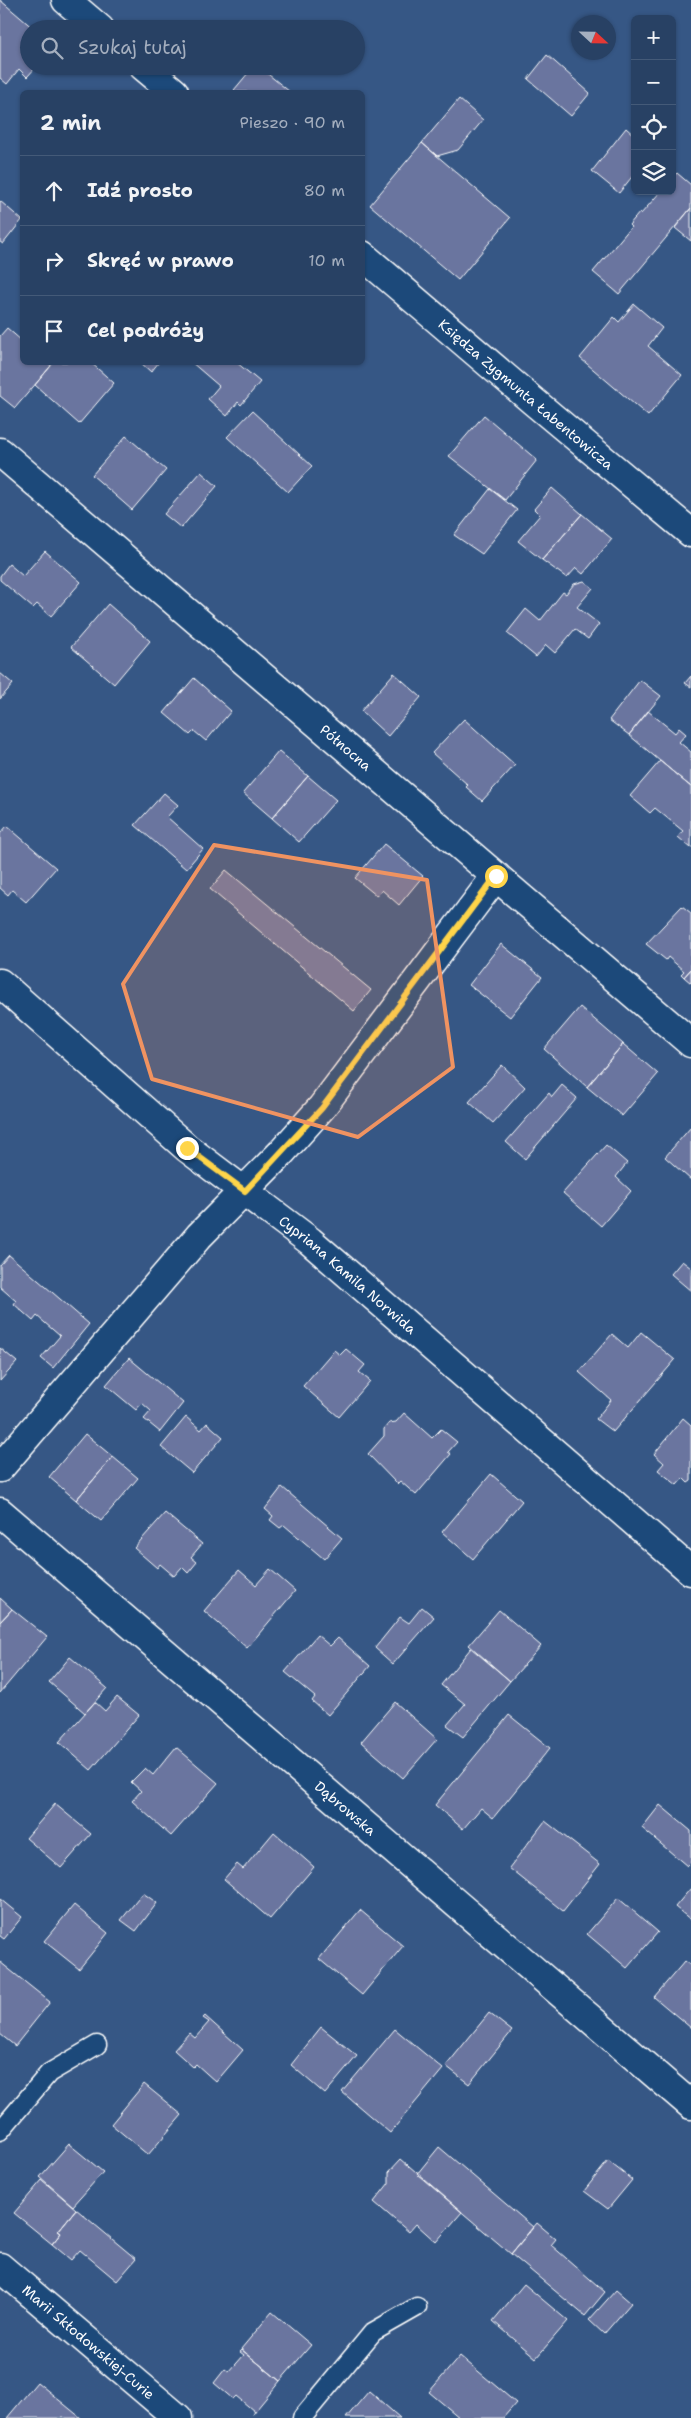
<!DOCTYPE html>
<html lang="pl">
<head>
<meta charset="utf-8">
<style>
  body { margin:0; font-family:"Shantell Sans",sans-serif; background:#344c6d; color:#f1f3f6 }
  .controls { position:absolute; right:15px; top:15px; display:grid; overflow:hidden; border-radius:8px; box-shadow:0 1px 4px #0004 }
  .controls button { width:45px; height:45px; display:grid; place-items:center; padding:0; border:0; border-bottom:1px solid #445a78; background:#284164; color:#f1f3f6; font:25px sans-serif }
  .compass { position:absolute; left:571px; top:15px; width:45px; height:45px; border-radius:50%; background:#284164; box-shadow:0 1px 4px #0004; rotate:112deg }
  .stop { position:absolute; width:15px; height:15px; margin:-11px; border:4px solid #ffd54a; border-radius:50%; background:#fff }
  .stop.end { background:#ffd54a; border-color:#fff; box-shadow:0 1px 5px #0008 }
  .list { margin:0; padding:0; list-style:none }
  h2 { display:flex; justify-content:space-between; align-items:center; height:65px; margin:0; padding:0 20px; font-size:21px }
  h2 small { font-size:16px; font-weight:400; color:#a5afbf }
  .list li { display:grid; grid-template-columns:32px 1fr auto; gap:15px; align-items:center; box-sizing:border-box; height:70px; padding:0 20px; border-top:1px solid #445a78 }
  .list b { display:block; font-size:19px; white-space:nowrap }
  .list em { font-size:16px; font-style:normal; color:#a5afbf }
  .icon { flex:none; width:28px; height:28px; fill:none; stroke:currentColor; stroke-width:2; stroke-linecap:round; stroke-linejoin:round }
  .map { position:relative; flex:none; width:691px; height:2418px; overflow:hidden }
  .search { position:absolute; background:#284164; box-shadow:0 1px 4px #0004; left:20px; top:20px; width:345px; height:55px; display:flex; align-items:center; gap:12px; box-sizing:border-box; padding:0 18px; border-radius:28px; color:#a5afbf; font-size:19px }
  .panel { position:absolute; background:#284164; box-shadow:0 1px 4px #0004; left:20px; top:90px; width:345px; height:275px; border-radius:8px }
  .map>svg:first-child { display:block }
  .building { fill:#6b759f; stroke:#fff }
  .lines { fill:none; stroke-linecap:round; stroke-linejoin:round }
  .lane-casing { stroke:#fff; stroke-width:21 }
  .street-casing { stroke:#fff; stroke-width:31 }
  .lane { stroke:#1f4a7a; stroke-width:18 }
  .street { stroke:#1f4a7a; stroke-width:28 }
  .route { stroke:#ffd54a; stroke-width:6 }
  .marked { fill:#f09361; fill-opacity:0.2; stroke:#f09361; stroke-width:4; stroke-linejoin:round }
  .labels { text-anchor:middle; dominant-baseline:central; stroke-width:4; stroke-linejoin:round; paint-order:stroke }
  .street-label { font-size:14px; fill:#fff; stroke:#1f4a7a }
</style>
</head>
<body>
<div class="map">
<svg width="691" height="2418" viewBox="0 0 691 2418">
  <rect width="100%" height="100%" fill="#365785"/>
  <filter id="ink" filterUnits="userSpaceOnUse"><feTurbulence type="fractalNoise" baseFrequency=".02" numOctaves="2"/><feDisplacementMap in="SourceGraphic" scale="10" xChannelSelector="R" yChannelSelector="G"/><feConvolveMatrix kernelMatrix="1 2 1 2 8 2 1 2 1" color-interpolation-filters="sRGB"/></filter>
  <g filter="url(#ink)">
    <!-- building -->
    <path class="building" d="M0,0L34,29H29V66H37L27,77L19,69L7,84L0,78Z
      M547,55L590,93L571,116L528,79Z
      M254,66H258L290,92H237L234,90Z
      M459,99L483,120L458,150L437,156L422,143Z
      M626,128L635,136V173L619,193L592,171Z
      M422,143L510,218L458,280L370,205Z
      M677,173L691,185V208L619,294L593,272L631,227L629,225L640,212L641,214L661,191H672V178Z
      M0,201L22,220L3,244L0,242Z
      M691,208V241L675,228Z
      M634,304L662,328L648,346L682,375L648,416L580,358L614,317L619,322Z
      M7,328L22,341V362H47L51,366L15,408L0,396V336Z
      M54,362H90L114,383L79,424L35,385Z
      M140,362H159L151,372Z
      M191,362H236L260,382L241,405L238,402L227,416L208,399L219,386Z
      M252,411L312,466L288,492L227,437Z
      M484,415L537,460L505,500L449,456Z
      M126,436L166,470L132,510L92,475Z
      M201,472L217,486L181,528L164,514Z
      M552,488L582,514L542,560L518,541L540,515L534,509Z
      M490,489L517,510L482,554L454,535Z
      M582,514L612,539L583,574L576,568L567,578L542,560Z
      M45,551L81,582L51,616L37,604L33,608L0,580V576L9,564L23,576Z
      M584,581L593,588L577,607L599,624L588,639L575,629L555,653L546,645L536,657L507,633L526,609L540,621L563,592L566,594L574,584Z
      M108,604L150,641L114,684L71,647Z
      M0,673L13,684L0,699Z
      M394,673L421,697L388,736L361,711Z
      M691,676V687L685,683Z
      M194,678L231,711L206,741L194,731L190,735L164,713Z
      M640,680L661,696L629,735L609,720Z
      M648,711L675,733L679,728L686,734L679,742L691,752V787L629,735Z
      M464,719L515,765L482,801L466,787L468,785L432,753Z
      M279,751L308,776L272,818L243,793Z
      M660,761L691,787V848L678,837L683,831L655,808L650,813L630,796Z
      M308,776L336,800L299,842L272,818Z
      M164,793L178,805L167,817L203,849L186,869L135,825Z
      M7,826L56,868L26,902L12,890L8,895L0,888V834Z
      M384,844L423,876L399,905L382,890L377,896L355,878Z
      M226,870L371,990L354,1011L210,889Z
      M682,906L691,913V969L684,977L681,974L684,971L668,957L666,960L646,944Z
      M501,944L542,977L510,1017L469,985Z
      M691,969V983L684,977Z
      M580,1007L623,1044L587,1087L544,1049Z
      M623,1044L658,1074L622,1116L587,1087Z
      M502,1065L525,1087L493,1123L469,1102Z
      M562,1085L577,1098L525,1159L506,1142L549,1093L552,1097Z
      M691,1127V1180L665,1157Z
      M606,1145L627,1163L616,1177L631,1191L601,1226L563,1193Z
      M9,1255L89,1324L53,1368L41,1358L60,1336L37,1316L33,1321L14,1304L16,1301L0,1287V1265Z
      M682,1261L691,1268V1291L671,1274Z
      M641,1332L675,1360L613,1432L596,1419L611,1400L579,1372L612,1334L628,1348Z
      M0,1348L17,1362L0,1381Z
      M346,1349L365,1365L359,1372L370,1381L339,1417L303,1386L334,1350L340,1355Z
      M129,1358L183,1403L160,1432L144,1419L151,1411L142,1403L136,1410L106,1385Z
      M404,1413L432,1438L441,1429L457,1442L448,1452L451,1454L416,1495L400,1481L397,1484L368,1454L384,1436V1429L389,1423L396,1422Z
      M186,1417L201,1430L207,1423L223,1437L192,1473L161,1447Z
      M683,1418L691,1425V1481L688,1483L683,1478L677,1485L658,1470L664,1463L654,1454Z
      M85,1434L113,1457L76,1500L49,1477Z
      M113,1457L138,1478L101,1521L76,1500Z
      M491,1474L522,1501L473,1559L442,1532Z
      M282,1487L342,1538L324,1559L284,1525L280,1528L270,1520L273,1516L265,1509Z
      M165,1513L202,1544L191,1557L197,1562L188,1573L182,1567L174,1576L160,1564L157,1568L134,1548Z
      M270,1569L295,1591L247,1648L204,1611L239,1570L256,1585Z
      M0,1598L12,1609L0,1622Z
      M422,1607L434,1617L393,1664L375,1648L400,1617L409,1623Z
      M12,1609L47,1637L0,1693V1622Z
      M499,1610L541,1646L510,1681L469,1645Z
      M317,1635L330,1646L338,1638L370,1666L328,1715L312,1701L315,1697L285,1672Z
      M471,1648L510,1681L463,1737L447,1725L465,1704L441,1685Z
      M70,1657L107,1688L85,1713L49,1682Z
      M117,1697L139,1715L91,1770L59,1742L95,1702L105,1711Z
      M395,1702L437,1739L403,1778L361,1742Z
      M509,1715L550,1748L493,1818L481,1808L463,1829L435,1805Z
      M176,1747L218,1783L171,1836L132,1801L141,1791L131,1782L145,1768L153,1775Z
      M55,1804L91,1834L61,1868L26,1838Z
      M660,1805L691,1831V1862L687,1866L642,1828Z
      M545,1821L600,1864L563,1911L509,1868Z
      M274,1832L314,1867L270,1919L224,1879L237,1864L243,1869Z
      M691,1888V1920L675,1907Z
      M143,1893L157,1903L136,1931L121,1920Z
      M618,1898L658,1932L627,1968L587,1934Z
      M0,1899L22,1917L4,1939L0,1936Z
      M74,1905L108,1933L79,1969L44,1941Z
      M360,1910L403,1946L362,1995L319,1959Z
      M685,1961L691,1966V2028L654,1997Z
      M0,1962L50,2002L15,2046L0,2034Z
      M489,2013L512,2031L469,2084L446,2066Z
      M205,2016L243,2050L216,2082L196,2064L193,2067L174,2050L189,2033L195,2038L209,2022L203,2018Z
      M321,2027L357,2056L325,2094L291,2065Z
      M395,2029L443,2069L390,2133L342,2092Z
      M144,2084L182,2115L148,2155L111,2124Z
      M69,2144L103,2172L73,2206L40,2177Z
      M439,2147L533,2227L511,2254L417,2174Z
      M401,2159L462,2212L436,2242L416,2224L409,2232L374,2202L389,2183V2172Z
      M608,2161L632,2180L608,2209L584,2191Z
      M42,2180L76,2209L58,2231L61,2233L52,2244L14,2213Z
      M76,2209L136,2259L117,2281L80,2250L71,2260L52,2244L61,2233L58,2231Z
      M537,2223L556,2239L551,2245L605,2292L585,2316L511,2254Z
      M524,2284L568,2321L536,2358L493,2321Z
      M616,2290L631,2303L604,2334L589,2320Z
      M272,2312L311,2345L280,2381L241,2349Z
      M242,2350L280,2381L252,2415L254,2411L236,2396L233,2399L214,2383L225,2369L229,2372L244,2355L240,2352Z
      M460,2356L516,2403L503,2418H460L429,2392Z
      M37,2382L81,2418H7Z
      M369,2391L400,2418H346Z"/>
    <g class="lines">
      <!-- lane casing -->
      <g class="lane-casing">
        <path id="lane" d="M0,2131L49,2073L97,2045
          M302,2418L373,2332L417,2307"/>
      </g>
      <!-- street casing -->
      <g class="street-casing">
        <g id="street">
          <path d="M66,0L100,29"/>
          <path d="M143,66L174,92"/>
          <path id="s1" d="M362,255L533,401L691,533"/>
          <path id="s2" d="M0,452L691,1043"/>
          <path id="s3" d="M0,983L187,1148L310,1241L691,1571"/>
          <path d="M0,1468L199,1236L282,1152L322,1107L496,876"/>
          <path id="s4" d="M0,1512L691,2105"/>
          <path id="s5" d="M0,2267L178,2418"/>
        </g>
      </g>
      <!-- lane -->
      <use href="#lane" class="lane"/>
      <!-- street -->
      <use href="#street" class="street"/>
    </g>
  </g>
  <g class="lines" filter="url(#ink)">
    <!-- route -->
    <path class="route" d="M187,1148L245,1191L322,1108L496,876"/>
  </g>
  <!-- marked area -->
  <path class="marked" d="M214,845L427,880L453,1067L358,1137L152,1079L123,984Z"/>
  <g class="labels">
    <!-- street labels -->
    <g class="street-label">
      <text stroke="none"><textPath href="#s1" startOffset="215">Księdza Zygmunta Łabentowicza</textPath></text>
      <text stroke="none"><textPath href="#s2" startOffset="455">Północna</textPath></text>
      <text stroke="none"><textPath href="#s3" startOffset="454">Cypriana Kamila Norwida</textPath></text>
      <text stroke="none"><textPath href="#s4" startOffset="455">Dąbrowska</textPath></text>
      <text stroke="none"><textPath href="#s5" startOffset="116">Marii Skłodowskiej-Curie</textPath></text>
    </g>
  </g>
</svg>
<div class="controls">
<button>+</button>
<button>−</button>
<button><svg class="icon" aria-label="locate" viewBox="0 0 24 24"><circle cx="12" cy="12" r="6"/><path d="M12 2v4M12 18v4M2 12h4M18 12h4"/></svg></button>
<button><svg class="icon" aria-label="layers" viewBox="0 0 24 24"><path d="M12 4l9 5-9 5-9-5zM3 14l9 5 9-5"/></svg></button>
</div>
<svg class="compass" viewBox="-18 -18 36 36"><path d="M0-13l5 13h-10z" fill="#e53935"/><path d="M0 13l5-13h-10z" fill="#a5afbf"/></svg>
<div class="stop" style="left:496px;top:876px"></div>
<div class="stop end" style="left:187px;top:1148px"></div>
<div class="search"><svg class="icon" aria-label="search" viewBox="0 0 24 24"><circle cx="10" cy="10" r="6"/><path d="M15 15l6 6"/></svg>Szukaj tutaj</div>
<section class="panel">
<h2>2 min<small>Pieszo · 90 m</small></h2>
<ul class="list">
<li><svg class="icon" aria-label="ahead" viewBox="0 0 24 24"><path d="M12 20V5M6 11l6-6 6 6"/></svg><div><b>Idź prosto</b></div><em>80 m</em></li>
<li><svg class="icon" aria-label="right" viewBox="0 0 24 24"><path d="M7 20v-9h11M14 6l5 5-5 5"/></svg><div><b>Skręć w prawo</b></div><em>10 m</em></li>
<li><svg class="icon" aria-label="arrive" viewBox="0 0 24 24"><path d="M6 21V4h12l-3 4 3 4H6"/></svg><div><b>Cel podróży</b></div></li>
</ul>
</section>
</div>
</body>
</html>
